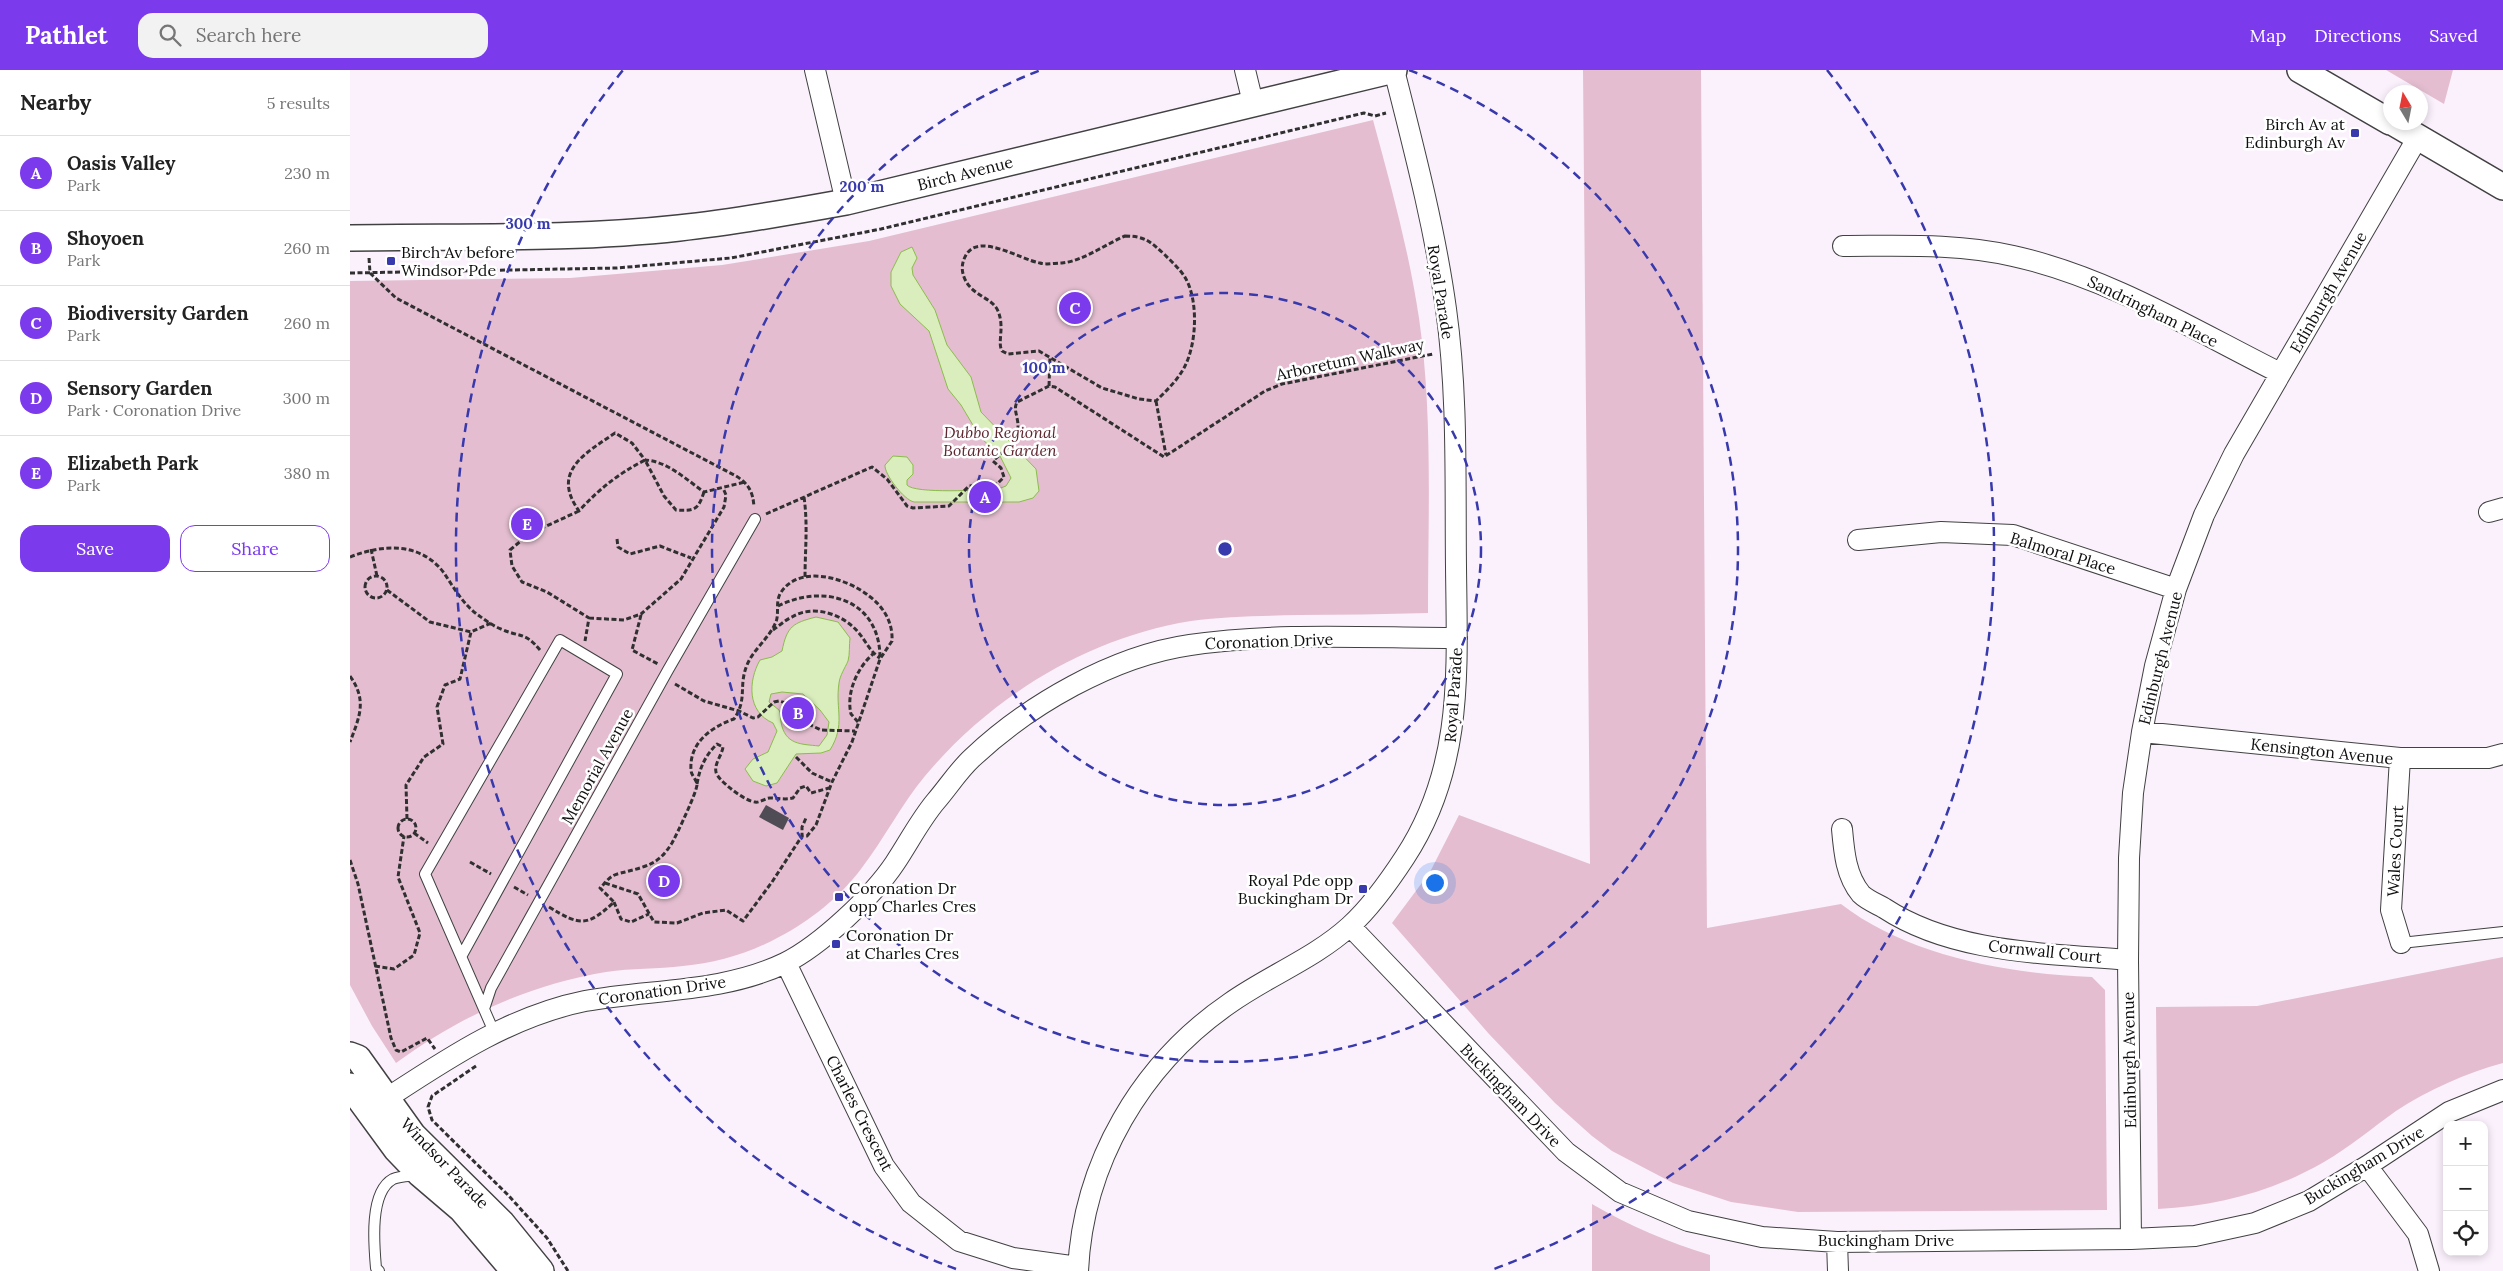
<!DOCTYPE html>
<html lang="en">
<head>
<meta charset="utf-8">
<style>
  body { margin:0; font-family:Lora,serif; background:#f2f2f2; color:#222 }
  .controls { position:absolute; right:15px; bottom:15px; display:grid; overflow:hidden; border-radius:10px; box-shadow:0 2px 8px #0003 }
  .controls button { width:45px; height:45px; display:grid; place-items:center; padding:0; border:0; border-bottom:1px solid #e0e0e0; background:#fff; color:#222; font:25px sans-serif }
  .compass { position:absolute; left:2033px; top:15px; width:45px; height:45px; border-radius:50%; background:#fff; box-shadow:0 2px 8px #0003; rotate:350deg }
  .you { position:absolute; left:1084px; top:812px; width:18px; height:18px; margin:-12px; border:4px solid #fff; border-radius:50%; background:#1a73e8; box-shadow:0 0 0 8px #1a73e833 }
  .badge { display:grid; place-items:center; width:32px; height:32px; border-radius:50%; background:#7c3aed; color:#fff; font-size:16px; font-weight:700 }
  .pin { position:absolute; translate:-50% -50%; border:2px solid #fff; box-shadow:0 1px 5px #0006 }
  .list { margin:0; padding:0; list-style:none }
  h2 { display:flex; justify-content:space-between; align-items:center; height:65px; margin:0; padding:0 20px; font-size:21px }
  h2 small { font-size:16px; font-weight:400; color:#767676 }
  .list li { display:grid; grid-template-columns:32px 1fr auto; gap:15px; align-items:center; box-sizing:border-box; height:75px; padding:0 20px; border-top:1px solid #e0e0e0 }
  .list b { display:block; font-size:19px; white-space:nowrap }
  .list p { margin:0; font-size:16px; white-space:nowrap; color:#767676 }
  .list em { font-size:16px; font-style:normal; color:#767676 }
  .actions { display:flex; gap:10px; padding:15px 20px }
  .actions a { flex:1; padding:11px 0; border:1px solid #7c3aed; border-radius:15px; text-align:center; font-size:18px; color:#7c3aed }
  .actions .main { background:#7c3aed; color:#fff }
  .icon { flex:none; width:28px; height:28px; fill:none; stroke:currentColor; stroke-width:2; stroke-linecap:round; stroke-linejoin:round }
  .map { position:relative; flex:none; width:2153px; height:1201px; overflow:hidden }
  header { display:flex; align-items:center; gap:30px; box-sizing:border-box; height:70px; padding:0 25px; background:#7c3aed; color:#fff }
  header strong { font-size:24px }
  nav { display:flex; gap:28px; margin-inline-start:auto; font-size:18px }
  .search { width:350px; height:45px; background:#f2f2f2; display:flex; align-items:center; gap:12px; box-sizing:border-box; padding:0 18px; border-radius:15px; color:#767676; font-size:19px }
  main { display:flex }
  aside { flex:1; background:#fff }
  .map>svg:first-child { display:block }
  .green { fill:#e4bed0 }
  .water { fill:#d9eebc; stroke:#8bbc4c; fill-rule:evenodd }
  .building { fill:#504c55 }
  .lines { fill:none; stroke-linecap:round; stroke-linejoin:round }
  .service-casing { stroke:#414141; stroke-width:12 }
  .minor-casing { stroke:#414141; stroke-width:22 }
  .tertiary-casing { stroke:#414141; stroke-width:28 }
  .path { stroke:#303030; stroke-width:3; stroke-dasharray:5 2.5; stroke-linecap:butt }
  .service { stroke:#fff; stroke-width:10 }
  .minor { stroke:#fff; stroke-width:20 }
  .tertiary { stroke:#fff; stroke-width:25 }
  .ring { fill:none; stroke:#3839ac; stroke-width:2.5; stroke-dasharray:9 6 }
  .poi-dot { fill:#3839ac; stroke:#fff; stroke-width:2 }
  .labels { text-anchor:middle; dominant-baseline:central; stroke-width:5; stroke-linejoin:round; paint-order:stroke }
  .poi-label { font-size:16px; fill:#0e0e0e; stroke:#fff; text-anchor:start }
  .street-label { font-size:16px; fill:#0e0e0e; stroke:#fff }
  .park-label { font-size:16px; font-style:italic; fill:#5d2730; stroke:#fff }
  .centre { fill:#3839ac; stroke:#fff; stroke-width:2.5 }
  .ring-label { font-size:15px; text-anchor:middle; font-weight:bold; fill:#3839ac; stroke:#fff; stroke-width:5; stroke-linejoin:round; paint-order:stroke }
</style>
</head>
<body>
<header>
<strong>Pathlet</strong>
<div class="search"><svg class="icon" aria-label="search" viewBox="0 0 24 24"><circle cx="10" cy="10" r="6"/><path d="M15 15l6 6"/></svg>Search here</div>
<nav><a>Map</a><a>Directions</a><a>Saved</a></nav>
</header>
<main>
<aside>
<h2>Nearby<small>5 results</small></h2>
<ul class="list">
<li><span class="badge">A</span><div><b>Oasis Valley</b><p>Park</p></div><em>230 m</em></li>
<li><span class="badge">B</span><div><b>Shoyoen</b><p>Park</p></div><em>260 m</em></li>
<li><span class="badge">C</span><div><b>Biodiversity Garden</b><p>Park</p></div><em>260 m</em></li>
<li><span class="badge">D</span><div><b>Sensory Garden</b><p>Park · Coronation Drive</p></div><em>300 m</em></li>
<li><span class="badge">E</span><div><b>Elizabeth Park</b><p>Park</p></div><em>380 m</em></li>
</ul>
<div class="actions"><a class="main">Save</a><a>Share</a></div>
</aside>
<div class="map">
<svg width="2153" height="1201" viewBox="0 0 2153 1201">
  <rect width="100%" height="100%" fill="#fbf1fd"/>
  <!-- green -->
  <path class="green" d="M1233,0H1351L1357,858L1491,834C1558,886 1659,904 1742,907L1755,920L1757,1140L1448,1142L1381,1132L1323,1113L1262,1081L1242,1066L1205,1033L1139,964L1042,853L1080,802L1109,745L1240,794Z
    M2036,0H2103L2094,34Z
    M1023,50C1041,116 1059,181 1069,248C1083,345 1078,445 1078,543C1035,544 991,545 948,545C912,546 876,546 841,551C737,568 642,626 575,706C551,735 534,769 511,799C490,827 460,851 429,867C400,883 366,893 333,896C308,899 282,898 256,902C178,915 109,947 46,993L22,956L0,915V211L220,208L372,195L519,171Z
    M2153,887V993C2116,1003 2078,1020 2046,1041C2022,1058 2000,1077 1974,1092C1922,1122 1867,1136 1808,1139L1806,937L1907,936Z
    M1242,1134C1280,1156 1318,1172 1360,1185V1201H1242Z"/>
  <!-- water -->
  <path class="water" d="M562,177L567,188L562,198L563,205L585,240L597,275L621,307L631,342L686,399L689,421L683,428L669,432H564C554,430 534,404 535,395L543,386L557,387L563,395V404L557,410V415C564,424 634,420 648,419L656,416L661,408L650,386L630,367L611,335L598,319L579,261L550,234L541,216V202L551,182Z
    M466,547L488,552L500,568C499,575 500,584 498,591C495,598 490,605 489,613C485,640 496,654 480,680L471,683L446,684L427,713L416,716L403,711L395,699L403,689L418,682L427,661L423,653C397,642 398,611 410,590L422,587L432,581C437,556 443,553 466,547ZM432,622L453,624L470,640L479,652L477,665L469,676C451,674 435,675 431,652C430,647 431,644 429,640L419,632L421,624Z"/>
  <!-- building -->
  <path class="building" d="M416,735L439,748L433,760L409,747Z"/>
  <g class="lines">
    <!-- service casing -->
    <g class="service-casing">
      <path id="service" d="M2051,873L2153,862
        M112,885L267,604L210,570L75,804L144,962
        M134,939L141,918L318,600L405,449
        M29,1201L26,1198C24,1175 19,1122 43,1109C50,1106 60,1106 67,1105"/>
    </g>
    <!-- minor casing -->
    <g class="minor-casing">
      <path id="minor" d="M465,0L496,132
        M895,0L903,33
        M1493,176C1549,176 1608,173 1663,186C1758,207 1844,260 1930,303
        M2139,442L2153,438
        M1508,470L1591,462L1663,465L1826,519
        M1792,662L2050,688H2138L2153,684
        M2050,688L2041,840L2051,873
        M1492,759C1494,782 1496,806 1511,824C1517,830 1527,834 1534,838C1604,884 1697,883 1778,890
        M1000,856L1216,1082L1270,1122L1338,1151L1412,1167L1487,1172L1781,1169L1845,1166L1905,1153L1959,1131L2017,1096L2099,1042L2153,1020
        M436,893L534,1096L561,1133L609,1171L663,1188L728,1197
        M25,1036C91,993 156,947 235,931C301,919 373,923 435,893C471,875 523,826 545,793C559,772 570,750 586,731C598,717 609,700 622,688C678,635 763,586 840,575C928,562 1019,568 1107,568
        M2017,1096L2068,1164L2079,1201
        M1781,1169L1778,890L1779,788L1783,723L1792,662L1805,596L1826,519L1854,445L1884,384L2068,67
        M1487,1172L1488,1201
        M728,1201C733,1093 791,994 880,933C918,906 965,888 1000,856C1021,837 1040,810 1055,787C1114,697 1107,600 1106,497C1105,411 1108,325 1096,239C1085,159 1064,79 1044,0"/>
    </g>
    <!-- tertiary casing -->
    <g class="tertiary-casing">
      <path id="tertiary" d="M1950,0L2040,52
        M2042,52L2153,117
        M0,168C109,166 220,170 329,158C385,152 441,142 496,132L1044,0
        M0,985L8,988L63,1065L152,1153L191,1201
        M0,1016L46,1079L70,1104L111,1139L164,1201"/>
    </g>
    <!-- path -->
    <path class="path" d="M775,166C795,166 801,172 815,185C822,192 831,200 836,209C848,231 847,272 835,296C828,310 817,320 806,331L789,329L752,318L689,281L658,284L652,281C647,272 655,258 648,241C642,227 621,226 614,207C611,199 612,192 616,185C629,162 671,190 690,193C696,195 705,193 712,193C733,191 756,174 775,166Z
      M19,188L20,203L46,228L386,406C399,414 403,422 404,437
      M0,203L267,198L381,188L531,159L1014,43L1025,46L1036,43
      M699,316L700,287
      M806,331L816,385
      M354,422C348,440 345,441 326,440L314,426L295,390C268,404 249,419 229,441C201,402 234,384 265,363L282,373L295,390C317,391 337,410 354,422L395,412
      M454,427C458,455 455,480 455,508
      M229,441L179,464L160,480L162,496L172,512L197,522L239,548L235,571
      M416,444L522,397L537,409L557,436L563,438L599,436L619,416L647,414L654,407L651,398L643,391C658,377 672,369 667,348C666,342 664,338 667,332L699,316L705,317L814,387L915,321L932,314L1083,284
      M267,469L268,477L280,484L310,476L341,488
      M21,479L27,506
      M0,487C33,474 71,472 94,503C104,518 113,534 128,545C135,550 143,556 151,559C171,568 174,561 190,580
      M15 517a11 11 0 1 1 22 0a11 11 0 1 1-22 0Z
      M37,520L80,552L121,562
      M428,536C474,513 530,529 530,588
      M291,545L282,580L308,594
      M239,548L274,550L291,544L331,509L374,437L376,425L373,418
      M423,560C429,556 435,550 442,547C463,534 493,544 508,562C516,571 520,582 530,588
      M0,606C17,630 10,646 0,672
      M325,614L354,631L389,641L403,648L408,647L424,632L429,631L440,634L449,641L454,652L471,660L505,661
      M508,652L501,644C496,623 507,598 523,584
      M446,687L462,703L482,712
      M347,714C350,697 355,686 367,674L373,677C372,685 364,694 366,702C367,710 396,732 405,732C410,733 415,728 420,728C428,728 435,730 443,728L450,718L456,716L461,723L479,718
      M57,749L56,715L74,687L93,674L87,637L95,615L110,609L121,562L141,553
      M48 758a9 9 0 1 1 18 0a9 9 0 1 1-18 0Z
      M64,763L78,773
      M0,790L8,814L41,968L46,980L51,982L77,968L85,979
      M120,792L141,804
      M255,813L288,824L304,852L327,853L353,843L376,840L393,851L422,812L452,766
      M164,817L178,825
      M264,832L271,849L281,852L299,844
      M199,837C230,856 237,857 264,832L250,818C254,814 257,810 261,807C265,804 271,803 275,802C298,796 309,794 322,773C326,766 348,720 347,714C346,709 341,705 341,700C339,673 361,657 384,649C398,628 388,617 397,595C403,580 418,569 425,554C430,545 425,534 430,524C448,493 497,508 519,526C534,537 543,553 542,571L530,589L502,672L482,712L466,755L457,766H452V757L456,748
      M25,896L44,899L64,885L70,863L48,807L54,766
      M126,996L82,1026L78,1037L82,1050L158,1125L197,1168L218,1201"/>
    <!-- service -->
    <use href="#service" class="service"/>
    <!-- minor -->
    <use href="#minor" class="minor"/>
    <!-- tertiary -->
    <use href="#tertiary" class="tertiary"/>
  </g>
  <!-- distance rings -->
  <g class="ring">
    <circle cx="875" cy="479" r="256"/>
    <path d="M1059 0A513 513 0 1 1 691 0"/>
    <path d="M606 1199A769 769 0 0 1 273 0M1477 0A769 769 0 0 1 1144 1199"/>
  </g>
  <!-- markers -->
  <g class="poi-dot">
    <rect x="2000" y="58" width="10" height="10" rx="2.5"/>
    <rect x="36" y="186" width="10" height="10" rx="2.5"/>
    <rect x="1008" y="814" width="10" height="10" rx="2.5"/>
    <rect x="484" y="822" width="10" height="10" rx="2.5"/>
    <rect x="481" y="869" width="10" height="10" rx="2.5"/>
  </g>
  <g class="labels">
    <!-- poi labels -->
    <g class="poi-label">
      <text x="1995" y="54" text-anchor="end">Birch Av at<tspan x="1995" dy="18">Edinburgh Av</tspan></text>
      <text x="51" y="182">Birch Av before<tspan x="51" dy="18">Windsor Pde</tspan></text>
      <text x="1003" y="810" text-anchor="end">Royal Pde opp<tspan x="1003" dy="18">Buckingham Dr</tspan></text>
      <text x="499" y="818">Coronation Dr<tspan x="499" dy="18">opp Charles Cres</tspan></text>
      <text x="496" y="865">Coronation Dr<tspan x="496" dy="18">at Charles Cres</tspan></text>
    </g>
    <!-- street labels -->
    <g class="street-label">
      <text transform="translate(615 103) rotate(-14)">Birch Avenue</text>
      <text transform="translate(1091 222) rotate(81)">Royal Parade</text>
      <text transform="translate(1978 222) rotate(-60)">Edinburgh Avenue</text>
      <text transform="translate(1803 241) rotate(26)">Sandringham Place</text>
      <text transform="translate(1000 289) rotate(-12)">Arboretum Walkway</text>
      <text transform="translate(1713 483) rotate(17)">Balmoral Place</text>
      <text transform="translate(919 571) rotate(-2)">Coronation Drive</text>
      <text transform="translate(1810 588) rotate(-76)">Edinburgh Avenue</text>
      <text transform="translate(1103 625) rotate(-86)">Royal Parade</text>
      <text transform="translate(1972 681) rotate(6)">Kensington Avenue</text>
      <text transform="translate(247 696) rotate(-61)">Memorial Avenue</text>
      <text transform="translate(2045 781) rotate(-87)">Wales Court</text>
      <text transform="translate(1695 881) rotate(6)">Cornwall Court</text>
      <text transform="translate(312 920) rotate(-8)">Coronation Drive</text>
      <text transform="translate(1779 990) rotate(-91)">Edinburgh Avenue</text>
      <text transform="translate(1161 1025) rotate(46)">Buckingham Drive</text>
      <text transform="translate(510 1043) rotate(63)">Charles Crescent</text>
      <text transform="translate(95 1093) rotate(46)">Windsor Parade</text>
      <text transform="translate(2014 1095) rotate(-31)">Buckingham Drive</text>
      <text x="1536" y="1170">Buckingham Drive</text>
    </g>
    <!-- park labels -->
    <g class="park-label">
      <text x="650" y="362">Dubbo Regional<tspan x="650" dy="18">Botanic Garden</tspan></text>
    </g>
  </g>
  <circle cx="875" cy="479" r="8" class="centre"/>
  <g class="ring-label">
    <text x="512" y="122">200 m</text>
    <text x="178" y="159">300 m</text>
    <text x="694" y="303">100 m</text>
  </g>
</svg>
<div class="controls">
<button>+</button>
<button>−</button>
<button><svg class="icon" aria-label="locate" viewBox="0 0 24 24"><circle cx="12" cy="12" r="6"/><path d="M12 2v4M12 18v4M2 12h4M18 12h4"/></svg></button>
</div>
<svg class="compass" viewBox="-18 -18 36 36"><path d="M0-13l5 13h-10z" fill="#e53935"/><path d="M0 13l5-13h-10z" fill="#767676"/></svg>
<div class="you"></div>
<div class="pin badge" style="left:635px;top:427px">A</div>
<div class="pin badge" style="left:448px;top:643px">B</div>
<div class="pin badge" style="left:725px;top:238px">C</div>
<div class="pin badge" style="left:314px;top:811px">D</div>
<div class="pin badge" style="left:177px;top:454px">E</div>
</div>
</main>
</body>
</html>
